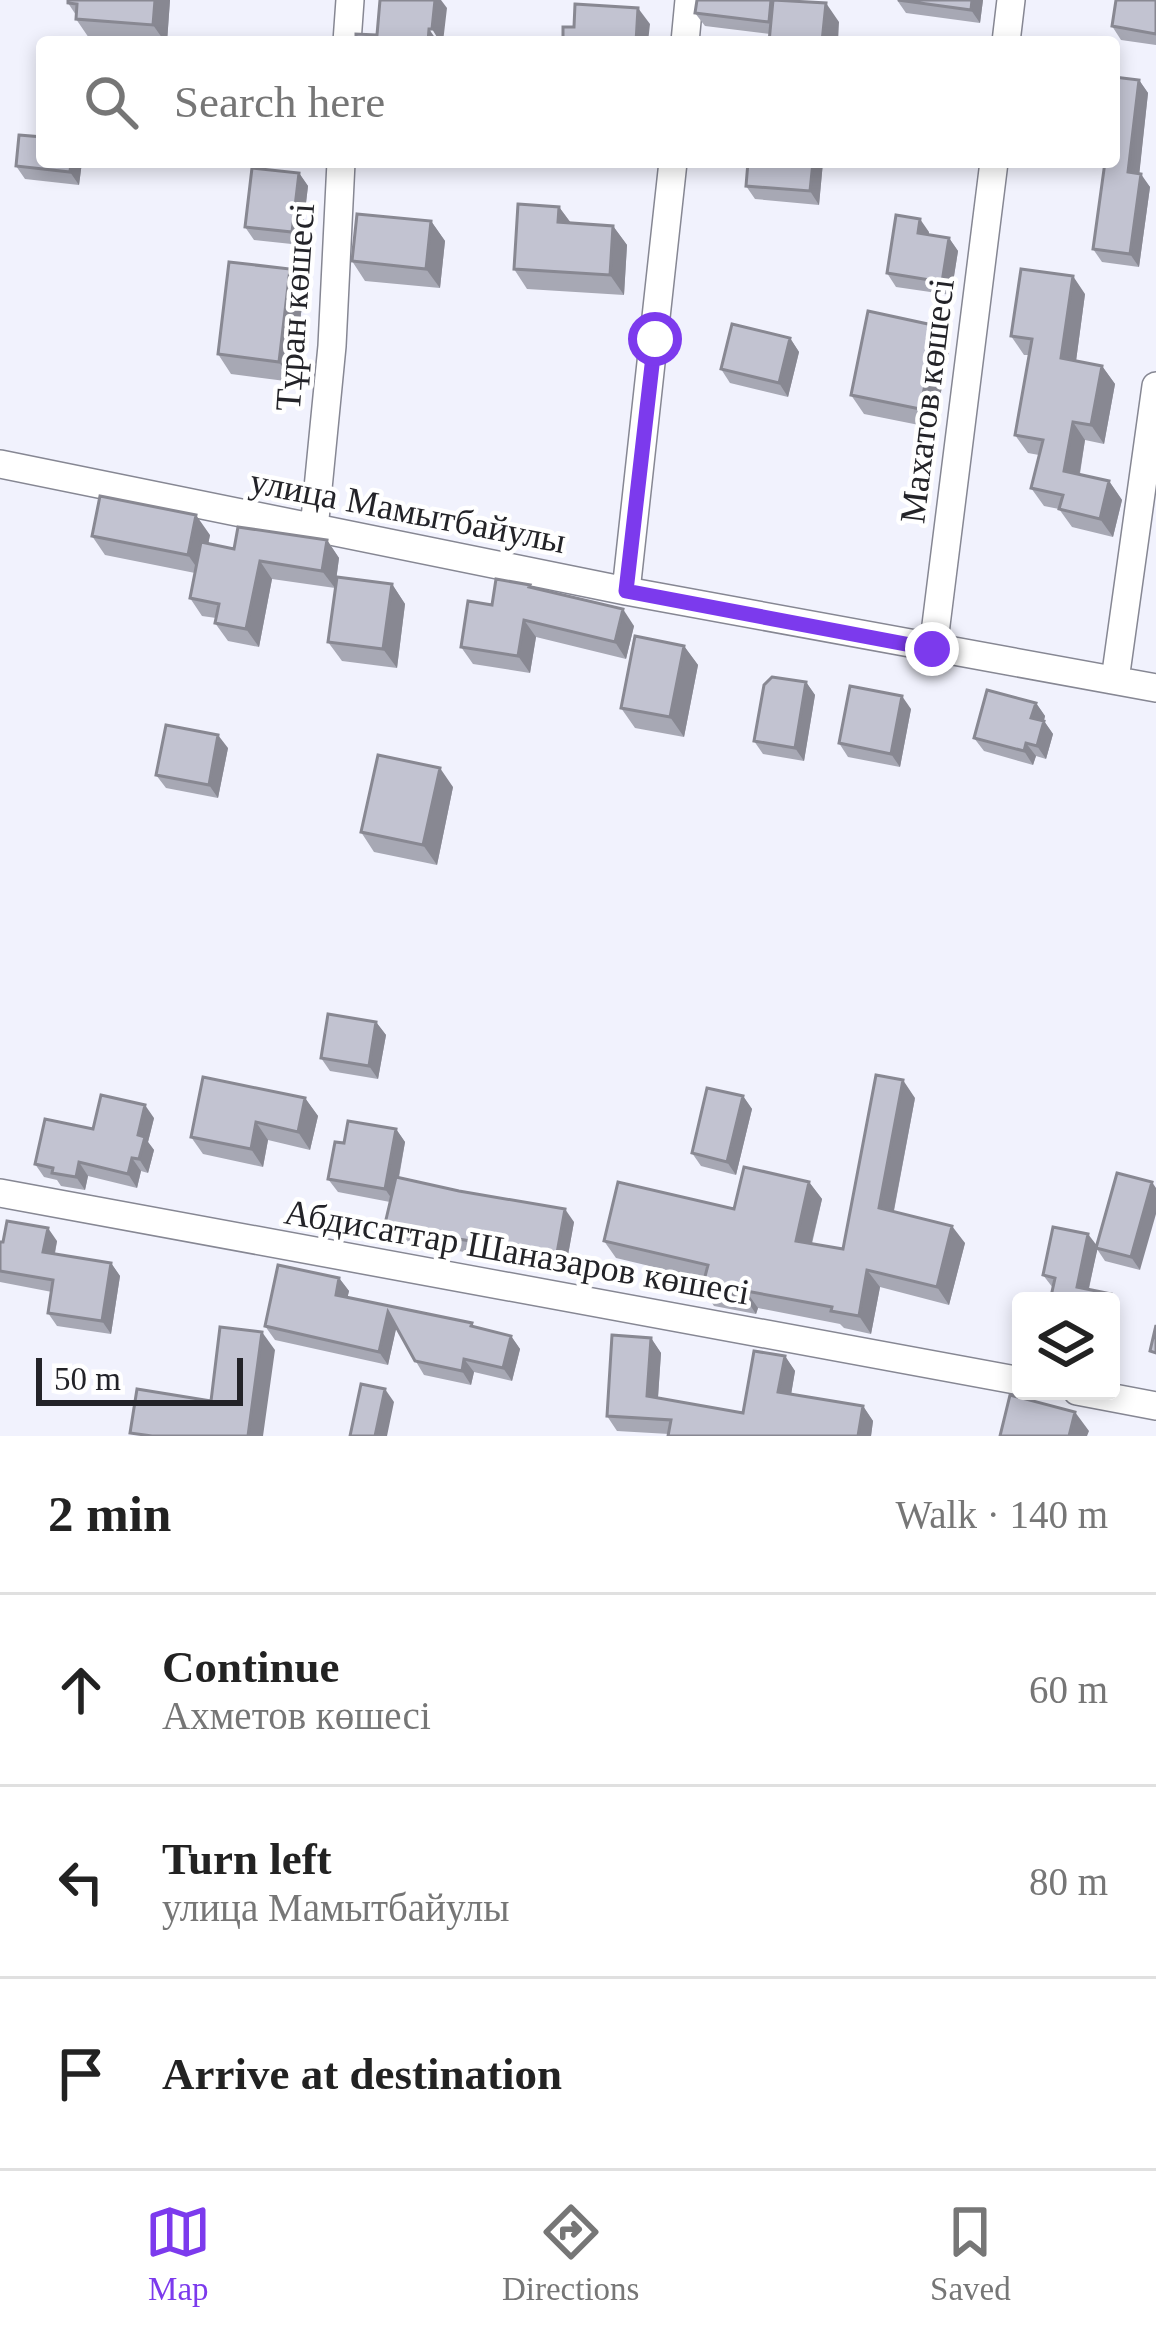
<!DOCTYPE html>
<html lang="en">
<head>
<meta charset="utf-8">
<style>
  body { margin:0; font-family:"Times New Roman",serif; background:#f2f2f2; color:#222 }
  .controls { position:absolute; right:36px; bottom:36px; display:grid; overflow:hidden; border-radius:12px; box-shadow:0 6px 18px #0003 }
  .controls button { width:108px; height:108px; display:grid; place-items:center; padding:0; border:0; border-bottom:3px solid #e0e0e0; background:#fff; color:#222; font:60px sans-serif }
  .scale { position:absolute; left:36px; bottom:30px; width:207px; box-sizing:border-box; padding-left:12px; border:6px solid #232328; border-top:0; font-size:33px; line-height:42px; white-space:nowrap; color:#232328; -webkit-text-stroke:9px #fff; paint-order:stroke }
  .stop { position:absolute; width:36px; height:36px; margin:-27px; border:9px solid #7c3aed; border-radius:50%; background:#fff }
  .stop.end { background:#7c3aed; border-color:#fff; box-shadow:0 3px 12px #0008 }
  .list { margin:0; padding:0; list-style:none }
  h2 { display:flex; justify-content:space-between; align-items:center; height:156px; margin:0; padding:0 48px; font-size:51px }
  h2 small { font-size:39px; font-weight:400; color:#767676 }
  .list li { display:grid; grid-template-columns:78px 1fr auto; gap:36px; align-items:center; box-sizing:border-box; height:192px; padding:0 48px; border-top:3px solid #e0e0e0 }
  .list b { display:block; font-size:45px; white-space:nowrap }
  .list p { margin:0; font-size:39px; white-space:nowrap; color:#767676 }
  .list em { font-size:39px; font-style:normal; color:#767676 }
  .icon { flex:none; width:66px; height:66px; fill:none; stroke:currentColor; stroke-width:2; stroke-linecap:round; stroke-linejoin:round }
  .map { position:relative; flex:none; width:1156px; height:1436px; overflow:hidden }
  .search { position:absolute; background:#fff; box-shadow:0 6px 18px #0003; left:36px; right:36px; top:36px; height:132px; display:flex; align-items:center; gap:30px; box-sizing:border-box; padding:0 42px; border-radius:12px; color:#767676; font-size:45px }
  .sheet { height:732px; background:#fff }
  nav { display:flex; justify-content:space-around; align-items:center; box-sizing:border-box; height:168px; border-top:3px solid #e0e0e0; background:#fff; font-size:33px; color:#767676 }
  nav a { display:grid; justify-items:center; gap:6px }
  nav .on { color:#7c3aed }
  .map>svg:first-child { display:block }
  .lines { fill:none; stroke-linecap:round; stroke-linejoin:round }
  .street-casing { stroke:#868793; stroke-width:30 }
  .street { stroke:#fff; stroke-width:27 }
  .wall { fill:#a7a8b4 }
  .shaded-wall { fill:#888892 }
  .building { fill:#c2c3d1; stroke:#888892; stroke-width:3 }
  .route { stroke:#7c3aed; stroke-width:15 }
  .labels { text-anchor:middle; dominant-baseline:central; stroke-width:9; stroke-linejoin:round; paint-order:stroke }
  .street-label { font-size:36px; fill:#232328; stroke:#fff }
</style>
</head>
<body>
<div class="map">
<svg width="1156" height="1436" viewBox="0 0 1156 1436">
  <rect width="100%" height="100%" fill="#f1f2fd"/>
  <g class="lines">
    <!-- street casing -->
    <g class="street-casing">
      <path id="street" d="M347,42L350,0
        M685,42L689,0
        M1006,42L1011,0
        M0,464L626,591L1156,688
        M314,529L332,346L341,162
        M626,591L673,162
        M933,649L994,162
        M1115,680L1156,386
        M0,1193L1021,1381
        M1077,1391L1156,1406"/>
    </g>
    <!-- street -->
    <use href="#street" class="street"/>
  </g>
  <!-- wall -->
  <path class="wall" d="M68,0H170L167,42H137L89,38L76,19V15L68,3Z
    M897,0H983L980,23L906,13Z
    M1156,0V45L1121,40L1112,26Z
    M695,13L839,22L770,34L705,26Z
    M1139,80L1148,93L1139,174L1150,187L1139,267L1102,262L1093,249Z
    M82,162L79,185L25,179L16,166Z
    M748,162H823L819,205L755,199L746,186Z
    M299,173L308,186L301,245L254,240L245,227Z
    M559,207L571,223L613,226L627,245L624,295L527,289L514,269Z
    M431,221L445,241L440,288L365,281L352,261Z
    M929,232V235L949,238L958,251L951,295L896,287L887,273Z
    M304,288L293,382L231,374L218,354Z
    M1085,294L1076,361L1102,366L1115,384L1104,444L1085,440L1080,474L1109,481L1122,500L1113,537L1072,527L1059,509L1044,506L1031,488L1039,455L1028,453L1015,435L1029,355H1024L1011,336Z
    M790,338L799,352L788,397L730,383L721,369Z
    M950,345L934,428L864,414L851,395Z
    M210,535L208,544L234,549L327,540L339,558L335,588L272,579L259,647L228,641L215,623L216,618L202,616L190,598L195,573L105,555L92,536Z
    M392,584L405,604L397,668L342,661L328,642Z
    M532,587L634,626L626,659L536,637L530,673L473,664L461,647L492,605Z
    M684,646L698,665L684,737L635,728L621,708Z
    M806,682L815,695L804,761L763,754L754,741Z
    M1036,703L1045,716L1044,721L1053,734L1046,759L1036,756L1033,765L984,751L974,738Z
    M911,709L900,767L848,757L839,743Z
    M228,748L218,798L166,788L156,775Z
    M453,787L437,865L374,852L361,832Z
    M376,1022L386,1035L378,1079L330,1071L321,1058Z
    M743,1096L752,1109L736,1175L701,1166L692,1153Z
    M305,1098L318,1116L310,1150L268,1140L263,1167L203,1154L191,1137Z
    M915,1098L894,1211L965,1243L949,1305L880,1287L871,1334L844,1328L840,1324L758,1308L756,1314L714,1306L702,1288L704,1279L616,1258L604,1241L734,1209L809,1182L822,1199L812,1244L843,1249Z
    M154,1118L148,1142L154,1150L148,1173L141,1171L137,1188L88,1176L85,1190L61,1186L57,1180L44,1177L35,1164L93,1129Z
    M396,1129L405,1142L399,1178L574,1222L566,1266L481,1251V1255L430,1246L429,1250L393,1241L384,1228L390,1202L338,1192L328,1179L344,1143Z
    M1117,1173L1140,1270L1105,1261L1097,1249L1089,1289L1111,1294L1120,1308L1053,1288L1043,1275L1096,1246Z
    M57,1241L55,1254L111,1263L120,1276L111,1334L57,1326L48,1313L52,1292L0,1282V1242Z
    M339,1278L349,1291L347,1298L472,1323L474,1327L511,1336L520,1349L512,1381L474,1372L471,1385L424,1375L396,1328L388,1365L275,1340L265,1326Z
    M651,1338L661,1353L658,1398L743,1413L785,1356L795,1371L791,1394L863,1406L873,1421L871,1436H668L669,1434L617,1431L607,1416Z"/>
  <!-- shaded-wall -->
  <path class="shaded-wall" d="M155,0H170L167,42H165L153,25Z
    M435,0H441L447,8L443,42H440L432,29Z
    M972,0H983L980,23L971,10Z
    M826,3L839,22L838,42H822Z
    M638,8L650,24L648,42H636Z
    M429,29L438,42H428Z
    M1139,80L1148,93L1138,186L1128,172Z
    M71,162H82L79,185L70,172Z
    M813,162H823L819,205L810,191Z
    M299,173L308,186L301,245L292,232Z
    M1141,174L1150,187L1139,267L1130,254Z
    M559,207L573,226L558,222Z
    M920,219L929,232L927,246L918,233Z
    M431,221L445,241L440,288L426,269Z
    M613,226L627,245L624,295L610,275Z
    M949,238L958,251L951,295L942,282Z
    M290,269L304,288L293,382L279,362Z
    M1073,276L1085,294L1074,376L1061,358Z
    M937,326L950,345L934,428L920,409Z
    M790,338L799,352L788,397L779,383Z
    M1102,366L1115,384L1104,444L1091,425Z
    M1073,422L1085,440L1077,489L1064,471Z
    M1109,481L1122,500L1113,537L1100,519Z
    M196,515L210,535L202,575L188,555Z
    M327,540L339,558L335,588L322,571Z
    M260,561L272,579L259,647L246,629Z
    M392,584L405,604L397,668L383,649Z
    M623,609L634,626L626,659L615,642Z
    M524,620L536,637L530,673L518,656Z
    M684,646L698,665L684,737L670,717Z
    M806,682L815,695L804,761L795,748Z
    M902,696L911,709L900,767L891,754Z
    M1036,703L1045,716L1041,731L1031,718Z
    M1044,721L1053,734L1046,759L1037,746Z
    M218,735L228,748L218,798L209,785Z
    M1026,743L1036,756L1033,765L1024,751Z
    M440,768L453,787L437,865L423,845Z
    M376,1022L386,1035L378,1079L369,1066Z
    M903,1080L915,1098L891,1225L879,1208Z
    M743,1096L752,1109L736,1175L727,1162Z
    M305,1098L318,1116L310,1150L298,1132Z
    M145,1105L154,1118L148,1142L154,1150L148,1173L139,1159L138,1135Z
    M256,1122L268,1140L263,1167L251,1149Z
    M396,1129L405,1142L394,1202L385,1189Z
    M132,1158L141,1171L137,1188L128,1174Z
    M79,1162L88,1176L85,1190L76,1177Z
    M809,1182L822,1199L808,1258L796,1241Z
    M1152,1182L1156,1188V1214L1140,1270L1131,1257Z
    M565,1209L574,1222L566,1266L557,1253Z
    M952,1226L965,1243L949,1305L937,1287Z
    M48,1228L57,1241L52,1266L43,1252Z
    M1088,1234L1098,1247L1086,1300L1077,1287Z
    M111,1263L120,1276L111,1334L102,1321Z
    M867,1270L880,1287L871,1334L859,1316Z
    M339,1278L349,1291L345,1308L336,1295Z
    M746,1291L758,1308L756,1314L744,1296Z
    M1111,1294L1120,1308L1111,1347V1301H1109Z
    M388,1312L397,1325L388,1365L379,1352Z
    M262,1332L275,1350L263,1436H248Z
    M511,1336L520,1349L512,1381L503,1368Z
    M651,1338L661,1353L657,1411L647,1396Z
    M785,1356L795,1371L789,1407L778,1392Z
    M464,1359L474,1372L471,1385L462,1371Z
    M385,1389L394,1402L387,1436H375Z
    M863,1406L873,1421L871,1436H858Z
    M1075,1412L1089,1431L1087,1436H1069Z"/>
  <!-- building -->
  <path class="building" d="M68,0H155L153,25L76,19L77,4L68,3Z
    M380,0H435L432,29H429L428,42H356V34L377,35Z
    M697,0H771L769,22L695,13Z
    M773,0L826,3L822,42H769Z
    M898,0H972L971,10Z
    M1116,0H1156V34L1112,26Z
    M575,4L638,8L636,42H563V27H574Z
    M1114,77L1139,80L1128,172L1141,174L1130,254L1093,249L1105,162H1114Z
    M19,135L42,137V162H71L70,172L16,166Z
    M748,162H813L810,191L746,186Z
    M252,168L299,173L292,232L245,227Z
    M518,204L559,207L558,222L613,226L610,275L514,269Z
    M357,214L431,221L426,269L352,261Z
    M896,215L920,219L918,233L949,238L942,282L887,273Z
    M229,262L290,269L279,362L218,354Z
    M1021,269L1073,276L1061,358L1102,366L1091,425L1073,422L1064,471L1109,481L1100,519L1059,509L1063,495L1031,488L1043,440L1015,435L1032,339L1011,336Z
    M868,311L937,326L920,409L851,395Z
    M732,324L790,338L779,383L721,369Z
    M100,496L196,515L188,555L92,536Z
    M238,527L327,540L322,571L260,561L246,629L215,623L219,604L190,598L201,542L234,549Z
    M337,577L392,584L383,649L328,642Z
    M496,579L530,585L529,587L623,609L615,642L524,620L518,656L461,647L468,601L492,605Z
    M635,636L684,646L670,717L621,708Z
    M772,677L806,682L795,748L754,741L764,685Z
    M850,686L902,696L891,754L839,743Z
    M987,690L1036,703L1031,718L1044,721L1037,746L1026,743L1024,751L974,738Z
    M166,725L218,735L209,785L156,775Z
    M378,755L440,768L423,845L361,832Z
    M328,1014L376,1022L369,1066L321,1058Z
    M876,1075L903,1080L879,1208L952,1226L937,1287L867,1270L859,1316L831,1311L832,1307L746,1291L744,1296L702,1288L708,1265L604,1241L618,1182L734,1209L744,1167L809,1182L796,1241L843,1249Z
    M203,1077L305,1098L298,1132L256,1122L251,1149L191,1137Z
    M707,1088L743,1096L727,1162L692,1153Z
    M101,1095L145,1105L138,1135L145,1137L139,1159L132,1158L128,1174L79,1162L76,1177L52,1173L53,1168L35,1164L45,1119L93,1129Z
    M348,1121L396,1129L385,1189L328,1179L335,1142L344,1143Z
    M1117,1173L1152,1182L1131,1257L1096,1248Z
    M396,1177L459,1191L565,1209L557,1253L472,1238L471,1241L421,1233L420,1236L384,1228Z
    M7,1221L48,1228L43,1252L111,1263L102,1321L48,1313L53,1280L0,1271V1242H3Z
    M1053,1227L1088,1234L1077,1287L1111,1294L1109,1301H1050L1055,1278L1043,1275Z
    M278,1265L339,1278L336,1295L472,1323L471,1326L511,1336L503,1368L464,1359L462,1371L415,1361L388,1312L379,1352L265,1326Z
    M1156,1325V1353L1150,1351Z
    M220,1327L262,1332L248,1436H152L130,1433L137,1389L211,1401Z
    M612,1335L651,1338L647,1396L743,1413L754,1351L785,1356L778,1392L863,1406L858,1436H668L671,1420L607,1416Z
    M361,1384L385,1389L375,1436H350Z
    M1010,1395L1075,1412L1069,1436H1000Z"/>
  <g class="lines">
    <!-- route -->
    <path class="route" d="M655,339L626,591L932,649"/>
  </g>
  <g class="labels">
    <!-- street labels -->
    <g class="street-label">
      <text transform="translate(295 307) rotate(-86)">Тұран көшесі</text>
      <text transform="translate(927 401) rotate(-83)">Махатов көшесі</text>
      <text transform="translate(408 511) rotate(11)">улица Мамытбайулы</text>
      <text transform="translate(517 1252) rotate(10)">Абдисаттар Шаназаров көшесі</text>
    </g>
  </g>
</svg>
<div class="controls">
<button><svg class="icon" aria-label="layers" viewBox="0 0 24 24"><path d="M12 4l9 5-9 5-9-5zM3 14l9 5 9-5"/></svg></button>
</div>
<div class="scale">50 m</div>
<div class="stop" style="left:655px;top:339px"></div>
<div class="stop end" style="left:932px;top:649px"></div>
<div class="search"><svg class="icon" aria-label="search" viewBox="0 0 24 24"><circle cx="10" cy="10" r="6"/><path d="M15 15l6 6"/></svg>Search here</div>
</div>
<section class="sheet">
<h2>2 min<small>Walk · 140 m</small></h2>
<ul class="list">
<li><svg class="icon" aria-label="ahead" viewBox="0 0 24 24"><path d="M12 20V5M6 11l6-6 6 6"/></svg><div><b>Continue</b><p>Ахметов көшесі</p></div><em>60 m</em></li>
<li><svg class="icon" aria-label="left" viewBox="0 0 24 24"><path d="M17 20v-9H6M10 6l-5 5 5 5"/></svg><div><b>Turn left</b><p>улица Мамытбайулы</p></div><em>80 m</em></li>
<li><svg class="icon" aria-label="arrive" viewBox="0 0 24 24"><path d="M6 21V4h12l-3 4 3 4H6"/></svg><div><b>Arrive at destination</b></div></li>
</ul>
</section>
<nav>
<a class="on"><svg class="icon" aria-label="map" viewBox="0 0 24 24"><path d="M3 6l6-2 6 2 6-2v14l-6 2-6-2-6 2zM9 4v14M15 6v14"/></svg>Map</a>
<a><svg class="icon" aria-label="directions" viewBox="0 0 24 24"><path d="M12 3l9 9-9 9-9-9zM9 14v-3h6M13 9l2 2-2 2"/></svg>Directions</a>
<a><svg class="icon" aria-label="saved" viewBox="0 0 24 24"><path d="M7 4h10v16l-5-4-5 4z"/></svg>Saved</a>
</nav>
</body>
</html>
